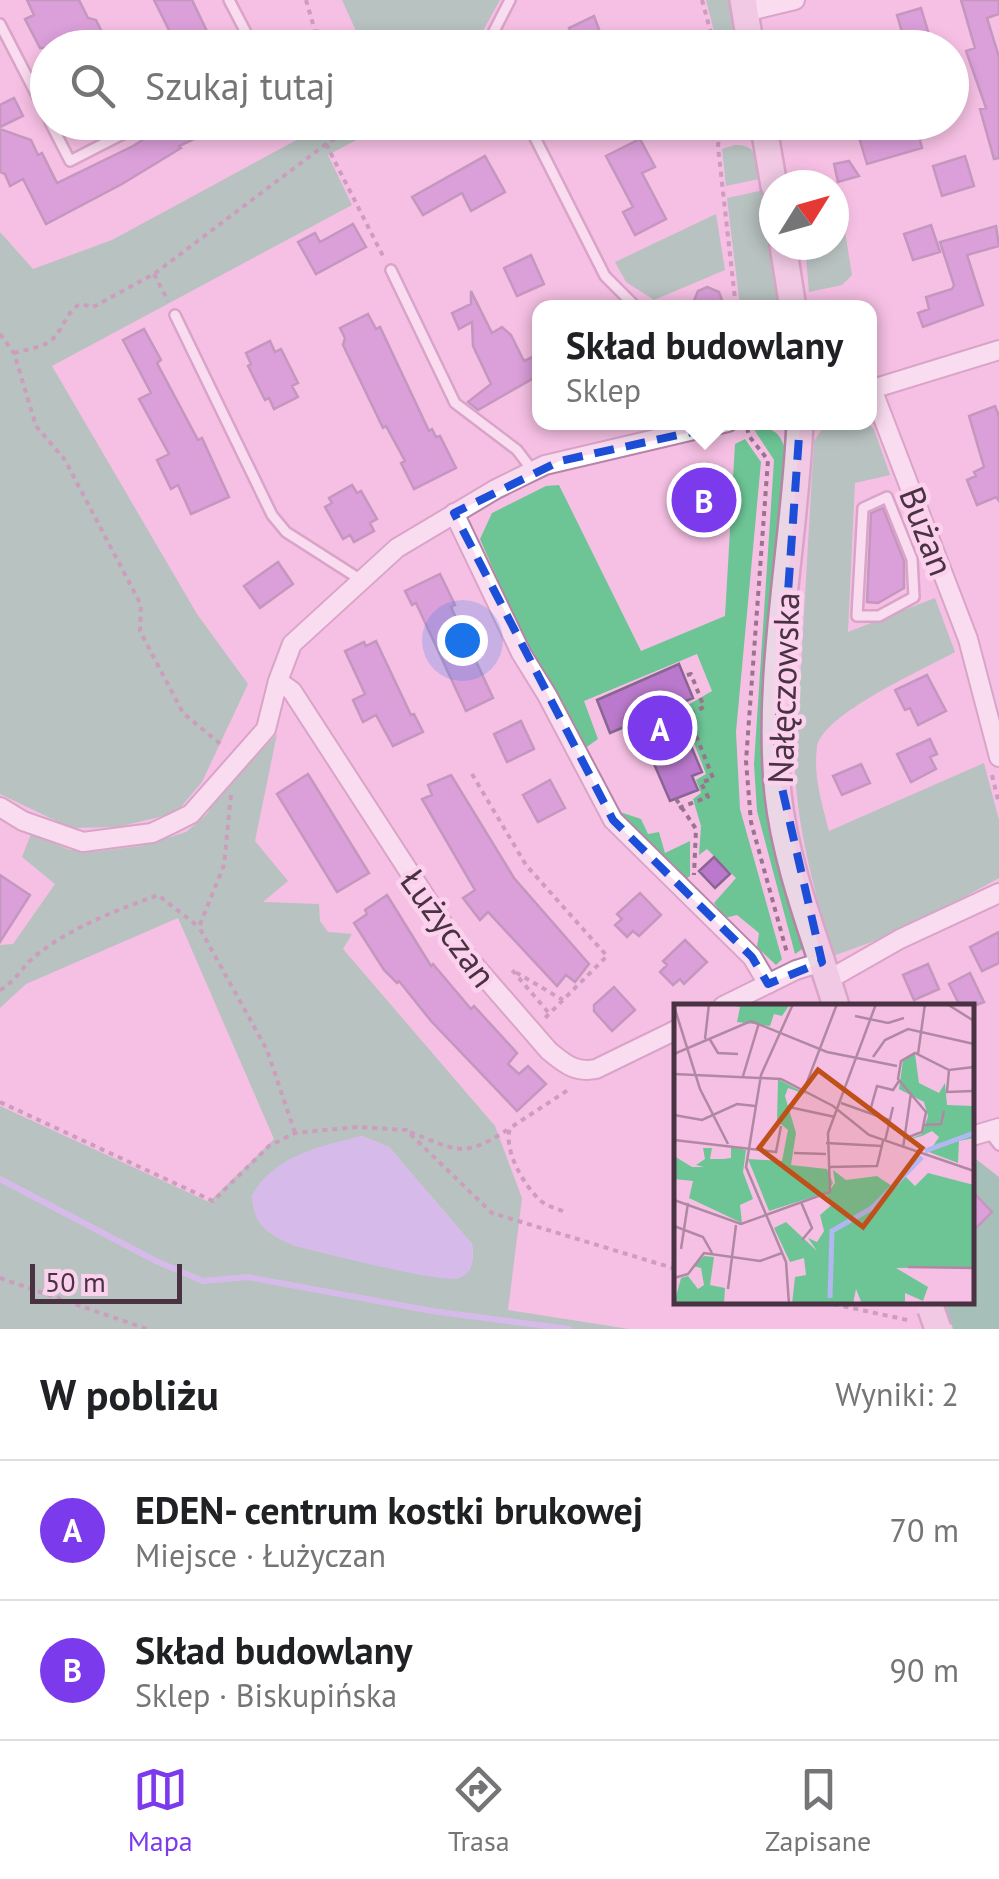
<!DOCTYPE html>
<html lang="pl">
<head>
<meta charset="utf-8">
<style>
  body { margin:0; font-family:"PT Sans",sans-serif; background:#f6f6f6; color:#202124 }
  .compass { position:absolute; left:759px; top:170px; width:90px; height:90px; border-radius:50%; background:#fff; box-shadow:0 5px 15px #0003; rotate:53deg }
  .scale { position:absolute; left:30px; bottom:25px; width:152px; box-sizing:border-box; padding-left:10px; border:5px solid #493342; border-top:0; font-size:28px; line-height:35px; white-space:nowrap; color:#493342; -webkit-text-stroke:8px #fcd1ee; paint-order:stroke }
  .you { position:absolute; left:462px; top:640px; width:35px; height:35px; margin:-25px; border:8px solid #fff; border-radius:50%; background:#1a73e8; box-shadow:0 0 0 15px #1a73e833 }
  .badge { display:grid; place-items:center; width:65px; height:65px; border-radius:50%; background:#7c3aed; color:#fff; font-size:32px; font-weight:700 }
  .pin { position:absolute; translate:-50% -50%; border:5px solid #fff; box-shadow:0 2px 10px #0006 }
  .popup { position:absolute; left:532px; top:300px; width:345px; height:130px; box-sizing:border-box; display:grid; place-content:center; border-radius:20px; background:#fff; filter:drop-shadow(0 2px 8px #0005); font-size:32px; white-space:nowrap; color:#757577 }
  .popup b { font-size:38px; color:#202124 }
  .popup::after { content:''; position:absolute; left:50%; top:100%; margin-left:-20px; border:20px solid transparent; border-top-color:#fff }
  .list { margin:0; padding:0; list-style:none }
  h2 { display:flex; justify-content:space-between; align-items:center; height:130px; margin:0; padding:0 40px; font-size:42px }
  h2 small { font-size:32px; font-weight:400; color:#757577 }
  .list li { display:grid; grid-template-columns:65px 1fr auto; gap:30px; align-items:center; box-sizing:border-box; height:140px; padding:0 40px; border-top:2px solid #e0e0e0 }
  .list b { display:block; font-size:38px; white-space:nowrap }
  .list p { margin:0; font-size:32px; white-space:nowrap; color:#757577 }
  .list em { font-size:32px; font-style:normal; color:#757577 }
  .icon { flex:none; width:55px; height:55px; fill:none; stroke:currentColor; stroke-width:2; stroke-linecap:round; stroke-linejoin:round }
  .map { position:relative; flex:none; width:999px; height:1329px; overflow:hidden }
  .search { position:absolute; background:#fff; box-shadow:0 5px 15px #0003; left:30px; right:30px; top:30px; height:110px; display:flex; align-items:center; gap:25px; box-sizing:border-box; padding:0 35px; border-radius:55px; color:#757577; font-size:38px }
  .sheet { height:410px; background:#fff }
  nav { display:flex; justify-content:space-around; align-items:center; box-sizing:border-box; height:140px; border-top:2px solid #e0e0e0; background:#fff; font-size:28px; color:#757577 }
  nav a { display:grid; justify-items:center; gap:5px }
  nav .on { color:#7c3aed }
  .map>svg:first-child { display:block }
  .green { fill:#6dc596; fill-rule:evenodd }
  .forest { fill:#48bf85 }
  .water { fill:#b0b7f1 }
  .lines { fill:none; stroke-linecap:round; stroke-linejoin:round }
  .stream { stroke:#b0b7f1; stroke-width:6 }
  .building { fill:#ba79cc; stroke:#886691; stroke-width:2.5 }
  .service-casing { stroke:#b684a6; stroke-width:14 }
  .minor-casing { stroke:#b684a6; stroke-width:22 }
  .secondary-casing { stroke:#b684a6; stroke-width:30 }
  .path { stroke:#99748d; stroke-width:4; stroke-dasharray:5 5; stroke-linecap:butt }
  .service { stroke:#fff; stroke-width:9 }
  .minor { stroke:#fff; stroke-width:18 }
  .secondary { stroke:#ead6e4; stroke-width:25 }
  .secondary-bridge-casing { stroke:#b684a6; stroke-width:30; stroke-linecap:butt }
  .secondary-bridge { stroke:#ead6e4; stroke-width:25 }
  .marked { fill:none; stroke:#1d4ed8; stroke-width:8; stroke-dasharray:20 12; stroke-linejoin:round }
  .labels { text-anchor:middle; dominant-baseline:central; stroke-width:9; stroke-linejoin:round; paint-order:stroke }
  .street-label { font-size:35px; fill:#493342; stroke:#fcd1ee }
  .inset-river { fill:none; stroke:#b0b7f1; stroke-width:5 }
  .inset-road { fill:none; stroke:#b188a3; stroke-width:2.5 }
  .view { fill:#c0501a; fill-opacity:0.15; stroke:#c0501a; stroke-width:5 }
  .inset-edge { fill:none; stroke:#493342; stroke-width:5 }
</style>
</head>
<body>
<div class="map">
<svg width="999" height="1329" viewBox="0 0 999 1329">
  <rect width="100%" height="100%" fill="#f6c0e4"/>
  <!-- green -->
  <path class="green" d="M342,0H500L474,47H336V44L357,33Z
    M706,0H734L741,47H718Z
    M328,123H388L328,155L352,205L52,366L197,614L248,684L202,782L176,813L118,827L71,828L0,794V232L33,269L112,240Z
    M735,145C757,144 759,161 759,179L726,186L722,149Z
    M764,190L781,304L779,307H740L727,198Z
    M716,214L725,270L654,300L626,282L615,262Z
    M843,219L852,275L842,285L809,292L805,245H834V221Z
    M826,423H868L874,429L890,475L855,483L848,632L935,598L955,652C925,669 822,714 817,747C813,776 822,804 829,831L984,763L999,820V878L902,931L833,956C816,894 797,832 795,767L814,441Z
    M753,428C769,427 779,430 784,446L764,760L768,811L804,948L795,954L757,811L754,764L774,460Z
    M745,439L761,462L736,732L740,809L782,959L776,965L757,947L759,933L737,915L725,918L714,903L736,878L707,849L699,855L701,826L693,799L701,793L696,780L706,774L681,709L712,691L697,654L584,701L598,739L584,749L553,687L523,638L480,539L492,513L546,486L559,485L641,651L725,616L735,444Z
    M277,734L255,841L288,881L263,902L319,904L320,921L328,932L352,934L343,949L495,1126L522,1198L508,1310L629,1329H0V1106L209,1202L274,1139L178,918L26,984L0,1008V945L13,944L55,884L22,857L31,834L70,850L100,851L141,846L186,832L207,814L217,797ZM362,1136L389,1147L472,1244C474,1262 473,1270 457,1279L292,1158Z
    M620,812L641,819L648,834L659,832L665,853L690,841V876L686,879Z"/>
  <!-- forest -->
  <path class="forest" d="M972,1156L999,1177V1329H953L944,1302H972V1232L992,1212L972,1191Z"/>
  <!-- water -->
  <path class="water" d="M362,1136L389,1147L472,1244C473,1257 475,1273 459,1278C441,1284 321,1252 294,1246C268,1234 253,1226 252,1195C275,1155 321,1146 362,1136Z"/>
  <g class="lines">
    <!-- stream -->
    <path class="stream" d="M0,1179L156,1261L203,1281L247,1277L432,1311L569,1329"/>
  </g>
  <!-- building -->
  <path class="building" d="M27,0H79L88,18L96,20L102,32L96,48H40L25,19L34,15Z
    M154,0H192L215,48H178Z
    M961,0H999V14L987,18L999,57V158L994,159L980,109L986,108L966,51L975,48Z
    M921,8L929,35L905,42L897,15Z
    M594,16L604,43L594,48H551L573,36L569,28Z
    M14,98L23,116L0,127V105Z
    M171,122H230L179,146L181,148L122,184L46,224L23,179L10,186L5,174L0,172V129L31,140L38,155L42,153L57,183L133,146Z
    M915,122L922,148L867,164L858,134L873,130L874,134Z
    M640,139L655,167L642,173L666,219L635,235L623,212L633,207L606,156Z
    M485,156L505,192L471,211L462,193L423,215L412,197Z
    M965,156L974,186L942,196L933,166Z
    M849,161L859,176L838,182L834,164Z
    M353,224L366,247L316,274L298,242L315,233L320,242Z
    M931,225L940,252L913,260L904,234Z
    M996,226L999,246L967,255L983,305L923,327L918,313L929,309L926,297L952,289L954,285L940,242Z
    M531,255L544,284L517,296L504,268Z
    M707,287L719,292L725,308H691L698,291Z
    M471,291L492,333L502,327L511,335L524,361L539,354V375L478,410L468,402L491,384L473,346L472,322L459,329L452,313L471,304Z
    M368,314L376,329L380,327L429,431L432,429L436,437L440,436L456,468L414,489L401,463L405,461L386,426L383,428L343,345L345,338L340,328Z
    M144,329L161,360L157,363L198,440L202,438L229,497L191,514L178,485L171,489L157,460L169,454L139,399L151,393L123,340Z
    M270,341L275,352L281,349L298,383L292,386L298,397L274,409L269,398L265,400L248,366L251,364L246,353Z
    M995,406L999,416V501L996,497L977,505L967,480L976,476L974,472L984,467L969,416Z
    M352,485L357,493L361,491L377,519L370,523L374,531L354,542L350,535L343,539L325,507L332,503L329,498Z
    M883,508L904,561V588L878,603L867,602L871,513Z
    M278,562L293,584L260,608L244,586Z
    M440,574L455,605L451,607L493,698L466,711L416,603L412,605L405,591Z
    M376,641L411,715L414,714L423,732L393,746L376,715L363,722L353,700L365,694L345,651L364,642L366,646Z
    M679,664L693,698L674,706L702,772L692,776L698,790L670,801L636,722L610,733L597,700Z
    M927,675L946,711L918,725L910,708L905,710L895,690Z
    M521,721L534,749L507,762L494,734Z
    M930,739L937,754L930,757L936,769L911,782L897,754Z
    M861,764L870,783L842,795L833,776Z
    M308,774L369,873L337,892L277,794Z
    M451,775L514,878L589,964L575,982L566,975L557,986L488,912L480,920L463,898L475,890L422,799L432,795L428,785Z
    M550,780L565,808L538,822L523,795Z
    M714,857L730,874L715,888L699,871Z
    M0,875L30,895L0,942Z
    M640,893L661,915L639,936L633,931L627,937L615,925L622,919L617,914Z
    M387,895L431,966L433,964L471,1009L474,1006L517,1053L508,1064L519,1074L528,1066L546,1084L517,1111L431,1021L399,981L397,983L384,970L354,923L367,914L365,910Z
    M999,932V963L982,971L970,947Z
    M685,940L707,962L684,984L680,979L673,985L660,972L667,965L663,961Z
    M928,964L939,989L914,1000L903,975Z
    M970,973L984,1002L974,1006H960L949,984Z
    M614,987L635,1010L612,1031L594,1011V1005Z
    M972,1191L992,1212L972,1232Z"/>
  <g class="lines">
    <!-- service casing -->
    <g class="service-casing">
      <path id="service" d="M229,0L254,48
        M0,24L48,117
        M294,48L316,36
        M491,48V37L510,0
        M50,122L70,161L146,122
        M527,122L605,276L637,308
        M391,270L455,403L517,450L533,471
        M175,315L272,515L286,532L361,580
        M887,497L912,559L914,597L879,616H857L863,508Z
        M989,1132L999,1145"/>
    </g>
    <!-- minor casing -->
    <g class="minor-casing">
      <path id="minor" d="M745,12L795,0
        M872,389L968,639L999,757
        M869,390L999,350
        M454,513L521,653L547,695L613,820L752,957L768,984
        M278,681L292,691L456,944L549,1051C565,1064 575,1073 596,1069L676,1030
        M0,807L23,821L83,842L152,833L173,823L191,814L266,729L278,681L292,644L397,548L496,489L545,465L728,422
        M828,980L900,939L999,893
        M723,1006L796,970L822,962
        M972,1136L999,1128"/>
    </g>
    <!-- secondary casing -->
    <g class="secondary-casing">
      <path id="secondary" d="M743,0L751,48
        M763,122L774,186
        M783,245L793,308
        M800,422C795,544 766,673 778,794C786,866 815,937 836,1006"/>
    </g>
    <!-- path -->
    <path class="path" d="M306,0L313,24
      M702,0L715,48
      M720,122L718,147L736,308
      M326,144L385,260
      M154,274L168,301
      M0,334L14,353L36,426L65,460L141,605L140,631L183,713L224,747
      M14,353C24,350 38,348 47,343C63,334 64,313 80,304L93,307L154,274L326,144L363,122
      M747,428L749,436L768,460L746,761L751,822L787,953
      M472,774L526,865L607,956L545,1018
      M992,775L999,804
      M231,795L224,865L199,927L267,1050L295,1133
      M676,799L696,829L694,875
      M679,808L708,797L701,783L713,778L688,715L704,707L691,674L684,676
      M0,990C19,979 23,964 39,953C74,926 118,910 158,895L199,927
      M548,1012L512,970L563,1000
      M0,1102L213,1201L269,1146L295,1133L357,1127L406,1130L492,1213L676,1269
      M410,1132C456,1150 463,1159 507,1130
      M563,1211C555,1208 547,1206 541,1201C524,1186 503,1150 510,1128L571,1088
      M0,1278L147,1329
      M824,1302L912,1321"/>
    <!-- service -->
    <use href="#service" class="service"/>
    <!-- minor -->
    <use href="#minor" class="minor"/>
    <!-- secondary -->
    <use href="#secondary" class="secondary"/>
    <!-- secondary-bridge casing -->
    <g class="secondary-bridge-casing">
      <path id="secondary-bridge" d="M931,1309L938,1329"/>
    </g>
    <!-- secondary-bridge -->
    <use href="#secondary-bridge" class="secondary-bridge"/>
  </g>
  <!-- marked area -->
  <path d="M0 0H999V1329H0ZM801,408L776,762L822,962L768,984L752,957L613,820L454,513L560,461Z" fill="#f6c0e4" fill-opacity=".55" fill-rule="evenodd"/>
  <path class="marked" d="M801,408L776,762L822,962L768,984L752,957L613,820L454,513L560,461Z"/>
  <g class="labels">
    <!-- street labels -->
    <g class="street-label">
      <text transform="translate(927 531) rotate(69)">Bużan</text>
      <text transform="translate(783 688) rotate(-88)">Nałęczowska</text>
      <text transform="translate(449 928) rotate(54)">Łużyczan</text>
    </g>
  </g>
  <!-- overview -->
  <g transform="translate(674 1004)">
    <rect width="300" height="300" fill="#f6c0e4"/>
    <path d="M51,0H116L108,12L100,10L96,22L63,18L66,3ZM241,50L245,79L265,89L271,79L273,101L300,102V134L285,137L284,159L255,148L265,133L258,127L248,132L233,136L248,130L254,112L250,98L225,85L229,56ZM104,75L134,91L114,84L111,92L122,129L117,161L153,165L159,179L154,188L95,207L74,155L108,157L114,126L103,117ZM57,143L72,146L69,168L79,195L66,201L68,219L15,194L19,177L0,175V152L18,163H30L22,161L31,155L29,144H38L36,155H49L57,154ZM248,153L231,172L241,182L254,169L300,181V263L222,264L254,283L249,297L231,289V299L188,300L182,285L179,300H118L121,273L132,271L130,254L116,258L100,224L112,218L143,247L134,234L143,238L150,227L146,211L160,199L152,191L161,179L159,166L172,176L203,172L218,182ZM30,252L40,253L36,281L51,284L50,300H0L7,274L14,272L24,285L30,281L27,264L19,262Z" fill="#6dc596"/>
    <path class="inset-river" d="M251,147L300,129M156,294L158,227L198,204L248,153"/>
    <path class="inset-road" d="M273,0L300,17M0,2L26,85L54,140M181,12L214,19L230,14M35,34L44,49L64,50M31,35L35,0M0,50L77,17L153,48L223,62M244,50L251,0M199,53L211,36L234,25L300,40M275,66L273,88L300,87M0,70L107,75L159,102L195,131L300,167M69,72L85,19M130,86L163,0M167,99L215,116M115,103L161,113M196,107L203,82L219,86L225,77M0,111L28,116L63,100L81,102M250,121L267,120L270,107M232,134L248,128L252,108L224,75L227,57L241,49L275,66L300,63M0,136L102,148L107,122M211,137L219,103M152,139L208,142M229,144L237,89M120,149L152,150M155,163L203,162L209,137M0,196L67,220L156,188L154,129L202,0M127,198L138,224L128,236M0,222L29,233L38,249M7,245L14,199M234,263L300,264M0,274L14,270L30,249L86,257L108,249M54,285L62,221M115,300L112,258L72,163L87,71L119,0"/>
    <path class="view" d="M144,66L248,144L189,223L85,144Z"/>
    <rect width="300" height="300" class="inset-edge"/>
  </g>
</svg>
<svg class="compass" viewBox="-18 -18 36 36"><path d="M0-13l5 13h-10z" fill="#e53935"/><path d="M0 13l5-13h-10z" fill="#757577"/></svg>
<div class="scale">50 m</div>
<div class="you"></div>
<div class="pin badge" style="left:660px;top:728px">A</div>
<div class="pin badge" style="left:704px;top:500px">B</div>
<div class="popup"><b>Skład budowlany</b>Sklep</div>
<div class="search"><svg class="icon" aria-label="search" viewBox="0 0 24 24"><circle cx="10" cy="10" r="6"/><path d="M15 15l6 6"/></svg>Szukaj tutaj</div>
</div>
<section class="sheet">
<h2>W pobliżu<small>Wyniki: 2</small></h2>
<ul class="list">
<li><span class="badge">A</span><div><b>EDEN- centrum kostki brukowej</b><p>Miejsce · Łużyczan</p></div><em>70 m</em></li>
<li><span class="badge">B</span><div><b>Skład budowlany</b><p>Sklep · Biskupińska</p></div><em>90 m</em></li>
</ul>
</section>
<nav>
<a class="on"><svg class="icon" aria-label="map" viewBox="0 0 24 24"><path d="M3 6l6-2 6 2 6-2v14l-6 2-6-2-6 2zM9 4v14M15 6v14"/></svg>Mapa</a>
<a><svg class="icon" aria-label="directions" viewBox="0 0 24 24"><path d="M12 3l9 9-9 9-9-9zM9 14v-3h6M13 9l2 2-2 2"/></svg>Trasa</a>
<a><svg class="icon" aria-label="saved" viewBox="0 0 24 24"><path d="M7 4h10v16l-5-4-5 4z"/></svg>Zapisane</a>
</nav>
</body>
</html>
